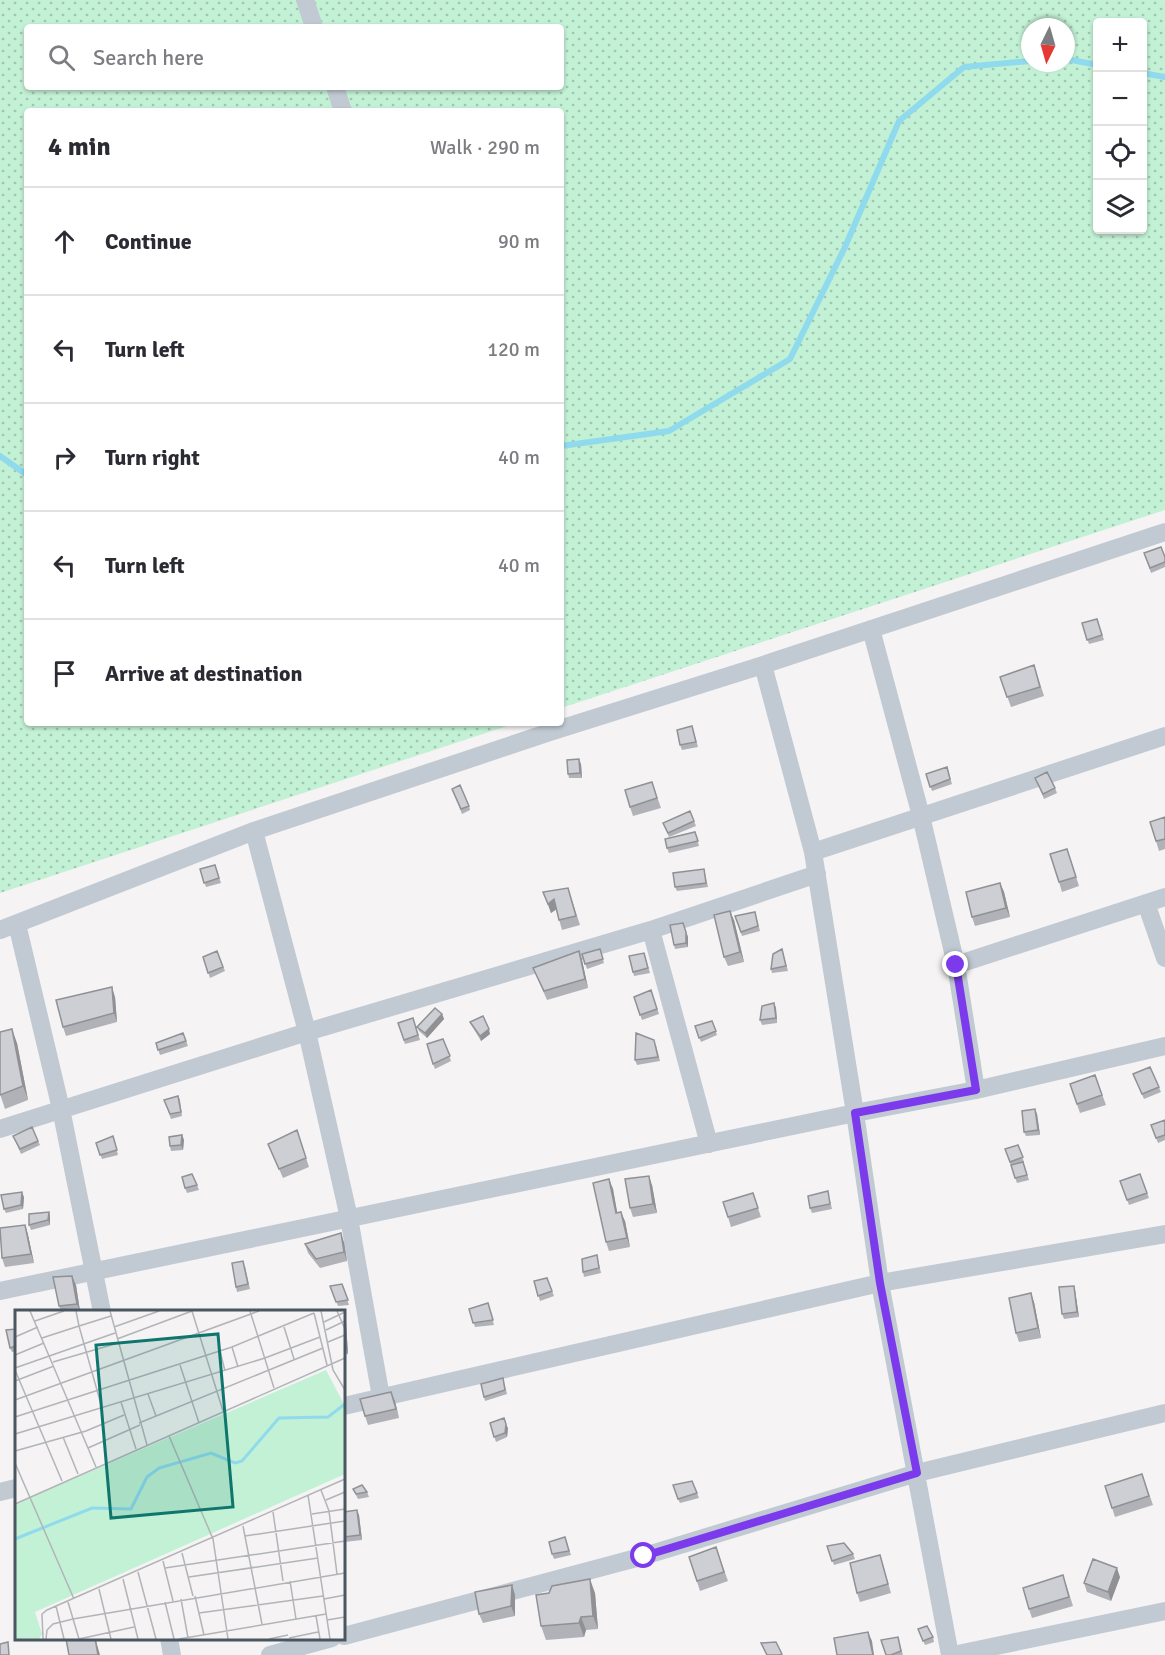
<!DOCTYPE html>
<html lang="en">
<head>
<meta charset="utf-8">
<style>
  body { margin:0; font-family:Signika,sans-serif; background:#f2f2f3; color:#2b2b33 }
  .controls { position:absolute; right:18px; top:18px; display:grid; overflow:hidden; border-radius:6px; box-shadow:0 2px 4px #0004 }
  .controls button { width:54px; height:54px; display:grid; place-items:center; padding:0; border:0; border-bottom:2px solid #e1e1e2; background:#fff; color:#2b2b33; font:30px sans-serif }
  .compass { position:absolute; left:1021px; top:18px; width:54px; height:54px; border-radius:50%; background:#fff; box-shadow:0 2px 4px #0004; rotate:185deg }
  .stop { position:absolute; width:18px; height:18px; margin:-14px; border:4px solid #7c3aed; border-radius:50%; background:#fff }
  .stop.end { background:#7c3aed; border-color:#fff; box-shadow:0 2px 6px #0008 }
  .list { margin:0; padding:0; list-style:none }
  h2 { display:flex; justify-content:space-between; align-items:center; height:78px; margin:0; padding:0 24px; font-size:26px }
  h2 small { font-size:20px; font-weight:400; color:#7c7c81 }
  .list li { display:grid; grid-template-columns:39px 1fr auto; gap:18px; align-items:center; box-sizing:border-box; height:108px; padding:0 24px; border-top:2px solid #e1e1e2 }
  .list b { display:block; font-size:22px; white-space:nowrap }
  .list em { font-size:20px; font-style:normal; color:#7c7c81 }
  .icon { flex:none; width:33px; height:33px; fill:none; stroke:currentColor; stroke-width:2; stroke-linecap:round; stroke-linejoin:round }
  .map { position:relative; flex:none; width:1165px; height:1655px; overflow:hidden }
  .search { position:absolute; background:#fff; box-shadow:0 2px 4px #0004; left:24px; top:24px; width:540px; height:66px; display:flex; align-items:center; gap:15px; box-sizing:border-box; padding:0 21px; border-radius:6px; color:#7c7c81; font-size:22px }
  .panel { position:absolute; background:#fff; box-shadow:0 2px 4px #0004; left:24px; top:108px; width:540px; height:618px; border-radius:6px }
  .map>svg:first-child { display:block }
  .grass { fill:url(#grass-dots); fill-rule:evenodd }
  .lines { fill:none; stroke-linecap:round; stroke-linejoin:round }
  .stream { stroke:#90daee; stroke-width:6 }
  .minor { stroke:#c1cad2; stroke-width:18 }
  .wall { fill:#b0b2b7 }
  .shaded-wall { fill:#909195 }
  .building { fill:#cdcfd5; stroke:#909195; stroke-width:1.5 }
  .route { stroke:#7c3aed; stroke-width:8 }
  .inset-river { fill:none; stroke:#90daee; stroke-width:3 }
  .inset-road { fill:none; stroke:#b1b4b9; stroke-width:1.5 }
  .view { fill:#0f766e; fill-opacity:0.15; stroke:#0f766e; stroke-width:3 }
  .inset-edge { fill:none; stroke:#4a5661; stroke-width:3 }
</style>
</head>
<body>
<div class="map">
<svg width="1165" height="1655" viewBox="0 0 1165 1655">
  <defs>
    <pattern id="grass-dots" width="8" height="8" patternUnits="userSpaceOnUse" patternTransform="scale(1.5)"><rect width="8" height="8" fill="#c3f1d5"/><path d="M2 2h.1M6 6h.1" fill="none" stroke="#a0c6b0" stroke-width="1.8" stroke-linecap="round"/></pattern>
  </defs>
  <rect width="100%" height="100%" fill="#f5f3f3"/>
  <!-- grass -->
  <path class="grass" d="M0,0H1165V510L561,708V111H27V723H516L0,893ZM1098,22H1142V230H1098ZM27,27H561V87H27ZM1030,27H1066V63H1030Z"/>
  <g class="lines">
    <!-- stream -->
    <path class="stream" d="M1066,59L1098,65
      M1142,73L1165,77
      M561,446L669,431L790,359L845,247L899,121L964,67L1030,61
      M0,456L27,475"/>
    <!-- minor -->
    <path class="minor" d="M305,0L314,27
      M335,87L343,111
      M871,629L921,816L956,965L976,1090
      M763,665L813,852L855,1113L880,1283L950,1655
      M254,831L307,1032L349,1218L381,1397
      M813,852L1165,736
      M1146,903L1165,958
      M17,924L61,1109L102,1312
      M0,930L254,831L550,732L763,665L1165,532
      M651,930L709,1144
      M956,965L1165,897
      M0,1129L307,1032L651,930L817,874
      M0,1291L855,1113L976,1090L1165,1046
      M344,1406L880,1283L1165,1234
      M0,1492L16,1488
      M344,1636L644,1556L917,1473L1165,1413
      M169,1638L172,1655
      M270,1655L332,1638
      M953,1655L1165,1611"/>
  </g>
  <!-- wall -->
  <path class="wall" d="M1144,553L1165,557V567L1151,573Z
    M1097,619L1104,640L1089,644L1082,623Z
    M1034,665L1044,696L1011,707L1000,677Z
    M692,726L698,747L682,750L680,745Z
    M581,764L582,778H569L568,774Z
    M947,767L952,784L932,791L926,774Z
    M1035,778L1055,788L1057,793L1044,799Z
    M652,782L661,808L633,816L630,807Z
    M452,789L469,806L470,810L462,814Z
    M1165,817V849L1159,851L1156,841Z
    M694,821L696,826L669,837L663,823Z
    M695,832L699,846L669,853L667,848Z
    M1070,858L1079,886L1062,892L1059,882Z
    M215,865L221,883L206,887L200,869Z
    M704,869L708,887L677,891L675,887Z
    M1000,883L1004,892L1010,917L975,926L972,917Z
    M543,892L571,897L580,925L562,930L556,909L551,913Z
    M755,912L760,931L742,936L735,916Z
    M734,920L744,962L728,966L724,957Z
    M683,923L688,937V947L675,949L674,945Z
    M600,949L604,963L587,969L582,954Z
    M782,949L788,971L772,973L771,969Z
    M217,951L225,971L210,978L203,957Z
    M579,951L582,960L588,988L547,1000L533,968Z
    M644,953L650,973L634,976L633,972Z
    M651,990L659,1014L642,1020L634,997Z
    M115,997L117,1022L66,1036L63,1027Z
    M774,1003L776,1008L777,1023L762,1025L760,1020Z
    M442,1014L444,1019L427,1038L419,1031L417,1027Z
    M413,1018L420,1040L405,1044L398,1023Z
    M712,1021L717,1035L701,1042L695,1026Z
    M470,1022L490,1034L481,1041L472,1026Z
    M183,1033L188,1046L160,1055L156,1043Z
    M443,1039L451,1061L435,1069L433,1064Z
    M17,1043L28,1100L5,1109L0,1094Z
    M656,1045L660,1061L637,1065L635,1060Z
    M1150,1067L1161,1092L1144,1099L1133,1074Z
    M1095,1075L1106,1105L1080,1113L1070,1084Z
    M178,1096L180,1100L182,1116L171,1119L164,1100Z
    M1037,1114L1040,1135L1026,1136L1024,1132Z
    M1165,1120V1140L1158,1143L1151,1125Z
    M297,1130L309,1167L283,1178L268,1144Z
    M182,1135L184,1140L183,1150L171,1151L170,1146Z
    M13,1136L38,1141L40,1145L21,1154Z
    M113,1136L118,1155L102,1159L96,1143Z
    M1018,1145L1024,1162H1023L1029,1180L1017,1183L1005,1149Z
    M1140,1174L1149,1198L1129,1205L1120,1181Z
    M609,1179L613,1189L617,1213L625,1221L630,1247L609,1251L606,1242Z
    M197,1185L199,1190L187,1193L185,1188Z
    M652,1185L657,1213L633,1217L630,1208Z
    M829,1196L832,1209L812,1213L810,1208Z
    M24,1197L23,1209L6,1213L4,1209Z
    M756,1202L761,1217L731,1227L728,1217Z
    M49,1212L50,1216V1225L31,1230L29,1225Z
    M25,1225L28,1235L34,1263L5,1267L2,1258Z
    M344,1242L347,1261L320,1268L308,1253L305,1244Z
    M597,1255L601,1273L584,1277L583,1272Z
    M245,1266L250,1289L237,1292L236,1287Z
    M547,1278L554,1296L540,1301L534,1281Z
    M342,1284L349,1305L338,1306L330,1286Z
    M76,1285L80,1311H61L59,1306Z
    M1075,1290L1079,1317L1064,1319L1062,1314Z
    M1034,1302L1041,1338L1019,1342L1016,1333Z
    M488,1303L494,1325L475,1327L469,1309Z
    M344,1318L346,1323L348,1354L344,1355Z
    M16,1329V1351L12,1352L10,1348Z
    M503,1378L507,1394L485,1401L484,1397Z
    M391,1392L399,1418L368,1425L365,1416Z
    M490,1423L508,1428L507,1437L496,1442Z
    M1142,1474L1153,1505L1115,1517L1105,1486Z
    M692,1481L699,1498L680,1503L678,1499Z
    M353,1489L367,1492L369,1497L358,1499Z
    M344,1512L359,1515L362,1540L344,1542Z
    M565,1537L571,1555L554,1559L552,1554Z
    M827,1546L853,1554L855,1559L834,1565Z
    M716,1547L728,1581L700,1591L689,1557Z
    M880,1555L891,1593L860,1602L857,1593Z
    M1120,1577L1111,1601L1087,1592L1084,1583Z
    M1066,1584L1073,1606L1032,1618L1029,1609Z
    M512,1585L515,1595V1616L483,1623L479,1614Z
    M595,1593L598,1629L586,1630L584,1637L546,1640L541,1626Z
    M918,1629L933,1637L934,1642L925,1645Z
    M898,1637L903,1655H886Z"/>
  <!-- shaded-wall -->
  <path class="shaded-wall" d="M579,759L581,764L582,778L580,773Z
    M1000,883L1004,892L1010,917L1006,908Z
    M554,899L557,909L551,913L548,904Z
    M730,911L734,920L744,962L740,952Z
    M686,932L688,937V947L686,943Z
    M579,951L582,960L588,988L585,979Z
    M112,987L115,997L117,1022L114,1013Z
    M774,1003L776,1008L777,1023L776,1018Z
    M442,1014L444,1019L427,1038L425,1033Z
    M12,1029L17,1043L28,1100L23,1086Z
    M489,1029L490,1034L481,1041L480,1036Z
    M1035,1109L1037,1114L1040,1135L1038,1130Z
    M182,1135L184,1140L183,1150L181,1145Z
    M649,1176L652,1185L657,1213L653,1204Z
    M609,1179L613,1189L619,1222L616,1213Z
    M22,1192L24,1197L23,1209L21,1205Z
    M49,1212L50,1216V1225L48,1220Z
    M621,1212L625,1221L630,1247L627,1238Z
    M25,1225L28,1235L34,1263L31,1254Z
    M341,1233L344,1242L347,1261L344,1252Z
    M72,1276L76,1285L80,1311L77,1304Z
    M1074,1286L1075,1290L1079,1317L1077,1312Z
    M1031,1293L1034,1302L1041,1338L1038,1328Z
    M344,1318L346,1323L348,1354L344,1345Z
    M391,1392L395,1401L399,1418L396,1409Z
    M506,1424L508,1428L507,1437L505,1433Z
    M357,1510L359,1515L362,1540L360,1535Z
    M1117,1568L1120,1577L1111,1601L1108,1592Z
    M590,1579L595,1593L598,1629L593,1616Z
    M512,1585L515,1595V1616L511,1606Z
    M581,1617L586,1630L584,1637L579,1623Z
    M868,1632L872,1641L874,1655H873Z
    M95,1638L98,1648L100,1655H98Z"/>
  <!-- building -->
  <path class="building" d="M1161,547L1165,557V562L1150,568L1144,553Z
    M1097,619L1102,635L1087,640L1082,623Z
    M1034,665L1040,687L1007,697L1000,677Z
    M692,726L696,742L680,745L677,730Z
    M579,759L580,773L568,774L567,760Z
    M947,767L950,779L930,787L926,774Z
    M1047,772L1055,788L1043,794L1035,778Z
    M652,782L657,798L630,807L625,790Z
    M460,785L469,806L461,809L452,789Z
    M690,811L694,821L668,833L663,823Z
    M1165,817V839L1156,841L1150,822Z
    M695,832L698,841L667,848L665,839Z
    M1067,849L1076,877L1059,882L1050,854Z
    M215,865L219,878L204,883L200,869Z
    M704,869L706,883L675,887L673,873Z
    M1000,883L1006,908L972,917L966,892Z
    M568,888L576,916L559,920L554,899L548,904L543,892Z
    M730,911L740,952L724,957L714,915Z
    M755,912L758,926L741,932L735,916Z
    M683,923L686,932V943L674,945L670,925Z
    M600,949L603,959L585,964L582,954Z
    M782,949L786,966L771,969L773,954Z
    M217,951L223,967L208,973L203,957Z
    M579,951L585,979L544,991L533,968Z
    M644,953L648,968L633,972L629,956Z
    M112,987L114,1013L63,1027L56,1000Z
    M651,990L657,1009L640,1015L634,997Z
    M774,1003L776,1018L760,1020L762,1006Z
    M435,1008L442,1014L425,1033L417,1027Z
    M483,1016L489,1029L480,1036L470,1022Z
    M413,1018L418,1035L404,1040L398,1023Z
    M712,1021L716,1031L699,1038L695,1026Z
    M12,1029L23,1086L0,1095V1032Z
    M183,1033L186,1041L158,1050L156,1043Z
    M636,1033L654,1040L658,1057L635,1060Z
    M443,1039L450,1056L433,1064L427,1044Z
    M1150,1067L1159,1087L1142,1094L1133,1074Z
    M1095,1075L1102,1095L1077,1104L1070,1084Z
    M178,1096L181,1112L170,1114L164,1100Z
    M1035,1109L1038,1130L1024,1132L1022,1111Z
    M1165,1120V1135L1156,1138L1151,1125Z
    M32,1127L38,1141L20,1149L13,1136Z
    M297,1130L306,1158L279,1169L268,1144Z
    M182,1135L181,1145L170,1146L169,1137Z
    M113,1136L117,1150L100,1155L96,1143Z
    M1018,1145L1023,1157L1010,1162L1005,1149Z
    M1023,1162L1027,1175L1015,1178L1011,1165Z
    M192,1174L197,1185L185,1188L182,1177Z
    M1140,1174L1147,1193L1127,1200L1120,1181Z
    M649,1176L653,1204L630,1208L625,1179Z
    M609,1179L616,1213L621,1212L627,1238L606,1242L593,1183Z
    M828,1191L830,1204L810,1208L808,1196Z
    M22,1192L21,1205L4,1209L1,1195Z
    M753,1193L758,1208L728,1217L723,1202Z
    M49,1212L48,1220L29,1225V1214Z
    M25,1225L31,1254L2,1258L0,1228Z
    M341,1233L344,1252L316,1259L305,1244Z
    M597,1255L599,1268L583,1272L582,1259Z
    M243,1261L248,1284L236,1287L232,1263Z
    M72,1276L77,1304L59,1306L53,1277Z
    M547,1278L552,1291L538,1296L534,1281Z
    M342,1284L348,1300L336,1302L330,1286Z
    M1074,1286L1077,1312L1062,1314L1059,1287Z
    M1031,1293L1038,1328L1016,1333L1009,1298Z
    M488,1303L493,1320L473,1323L469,1309Z
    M16,1329V1346L10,1348L6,1330Z
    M503,1378L505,1390L484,1397L481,1384Z
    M391,1392L396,1409L365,1416L360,1399Z
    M504,1418L506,1424L505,1433L494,1437L490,1423Z
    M1142,1474L1149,1496L1112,1508L1105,1486Z
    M692,1481L697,1493L678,1499L673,1485Z
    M362,1485L367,1492L356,1494L353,1489Z
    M357,1510L360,1535L344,1537V1512Z
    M565,1537L569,1551L552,1554L549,1542Z
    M844,1543L853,1554L832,1561L827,1546Z
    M716,1547L724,1572L697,1581L689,1557Z
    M880,1555L888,1584L857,1593L850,1563Z
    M1093,1559L1117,1568L1108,1592L1084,1583Z
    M1063,1575L1069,1597L1029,1609L1023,1588Z
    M590,1579L593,1616L581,1617L579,1623L541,1626L536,1595L549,1593L552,1586Z
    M512,1585L511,1606L479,1614L475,1592Z
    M927,1626L933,1637L923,1641L918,1629Z
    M868,1632L873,1655H837L834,1638Z
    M898,1637L901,1651L891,1655H886L881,1640Z
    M95,1638L98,1655H69L66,1639Z
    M8,1642L9,1655H0V1644Z
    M776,1642L782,1654L779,1655H767L761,1643Z"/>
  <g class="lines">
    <!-- route -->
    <path class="route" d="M644,1556L917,1473L880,1283L855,1113L976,1090L956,965"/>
  </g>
  <!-- overview -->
  <g transform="translate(15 1310)">
    <rect width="330" height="330" fill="#f5f3f3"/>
    <path d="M311,60L330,96V164L20,302L27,324L24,329H0V194Z" fill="#c3f1d5"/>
    <path class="inset-river" d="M0,229L77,198L116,199L132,167L144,158L196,143L220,153L227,151L264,108L313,107L330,94"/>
    <path class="inset-road" d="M15,1L81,157M61,1L64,16L96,6M95,1L132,135M235,1L259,78M306,1L318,60L330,80M322,1L330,19M299,3L312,55M20,11L49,1M309,12L330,2M99,17L144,1M269,17L279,49M311,20L330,11M0,27L23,17M27,28L64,16L87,98M102,29L177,1L208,101M313,32L330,25M217,37L223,57M205,41L210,61M0,45L29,33M38,52L103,33M165,55L184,113M0,58L100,23M0,60L47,171M0,71L39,56M133,84L141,106M0,90L244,1M106,92L121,139M0,107L217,37L299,3M124,113L308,38M0,124L250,48L305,27M154,126L198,229L213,329M48,127L63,164M73,138L125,115M0,141L71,121L109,105M0,153L59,289M306,180L314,201L322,264M293,185L315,329M311,190L330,182M0,194L330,48M258,202L268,271M297,204L330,199M228,216L247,314M230,226L330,211M167,243L178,286M148,251L158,291M150,258L330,231M123,262L141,329M174,267L303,248M108,269L123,329M275,271L281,309M84,279L96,329M180,286L189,325M166,289L173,328M309,289L330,285M53,292L64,329M150,292L159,329M41,296L49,329M184,303L308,286M301,306L305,329M312,310L330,307M274,328L303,322M28,329L27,304L32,300L330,169M31,329L32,320L38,314L58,309L330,263M64,329L119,317M164,329L311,304M254,329L273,325"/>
    <path class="view" d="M203,24L218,197L96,208L81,35Z"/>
    <rect width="330" height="330" class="inset-edge"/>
  </g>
</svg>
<div class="controls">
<button>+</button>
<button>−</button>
<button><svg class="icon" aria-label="locate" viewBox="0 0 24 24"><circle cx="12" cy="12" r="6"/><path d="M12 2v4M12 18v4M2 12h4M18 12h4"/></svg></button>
<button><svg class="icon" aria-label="layers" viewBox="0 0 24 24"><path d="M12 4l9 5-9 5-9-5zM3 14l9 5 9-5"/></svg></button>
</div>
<svg class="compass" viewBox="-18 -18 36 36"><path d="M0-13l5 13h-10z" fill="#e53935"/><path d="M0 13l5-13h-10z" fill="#7c7c81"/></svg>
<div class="stop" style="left:644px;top:1556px"></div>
<div class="stop end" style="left:956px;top:965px"></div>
<div class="search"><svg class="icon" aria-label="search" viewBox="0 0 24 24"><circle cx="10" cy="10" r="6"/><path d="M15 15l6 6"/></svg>Search here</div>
<section class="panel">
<h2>4 min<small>Walk · 290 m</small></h2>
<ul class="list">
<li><svg class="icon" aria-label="ahead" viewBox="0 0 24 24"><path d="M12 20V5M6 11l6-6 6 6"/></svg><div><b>Continue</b></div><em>90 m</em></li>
<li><svg class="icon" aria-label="left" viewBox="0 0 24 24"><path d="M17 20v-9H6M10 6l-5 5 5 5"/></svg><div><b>Turn left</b></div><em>120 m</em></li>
<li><svg class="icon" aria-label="right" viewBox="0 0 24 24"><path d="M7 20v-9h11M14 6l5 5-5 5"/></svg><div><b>Turn right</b></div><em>40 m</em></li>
<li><svg class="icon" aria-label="left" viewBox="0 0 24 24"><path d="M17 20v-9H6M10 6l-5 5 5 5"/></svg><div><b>Turn left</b></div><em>40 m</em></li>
<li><svg class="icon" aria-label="arrive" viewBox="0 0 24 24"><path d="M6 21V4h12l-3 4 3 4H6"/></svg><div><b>Arrive at destination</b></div></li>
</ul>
</section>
</div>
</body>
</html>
